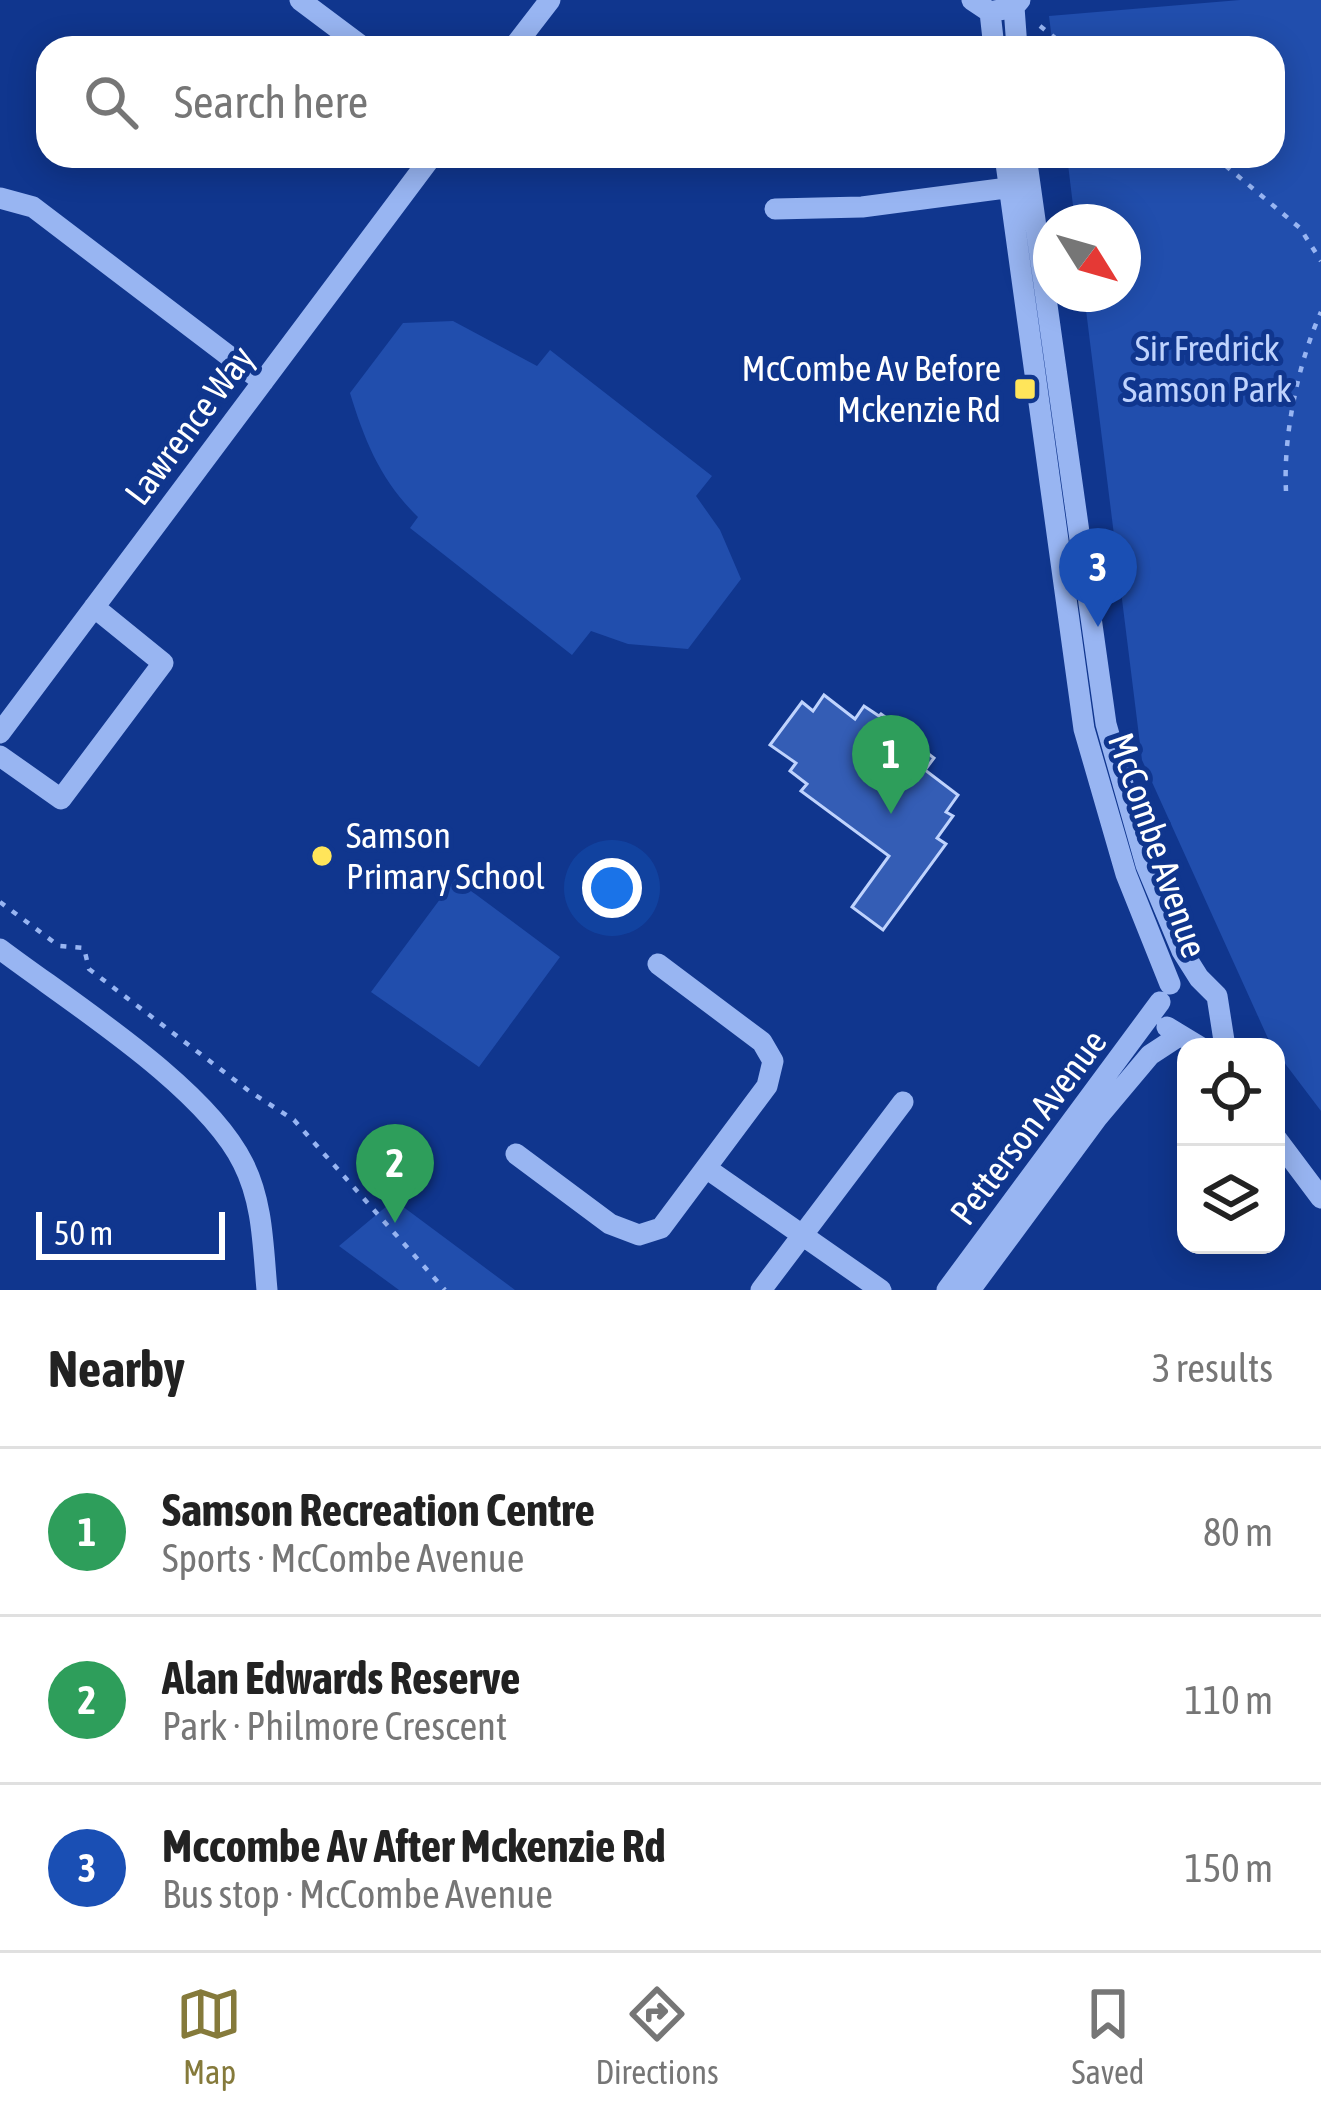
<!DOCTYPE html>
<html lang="en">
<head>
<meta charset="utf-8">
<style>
  body { margin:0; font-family:"Asap Condensed",sans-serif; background:#f6f6f6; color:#222 }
  .controls { position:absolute; right:36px; bottom:36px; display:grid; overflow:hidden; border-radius:24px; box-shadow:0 6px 30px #0003 }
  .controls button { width:108px; height:108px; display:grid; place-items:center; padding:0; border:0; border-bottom:3px solid #e0e0e0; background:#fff; color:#222; font:60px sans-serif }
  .compass { position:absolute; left:1033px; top:204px; width:108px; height:108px; border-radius:50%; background:#fff; box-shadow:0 6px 30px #0003; rotate:127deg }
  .scale { position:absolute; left:36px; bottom:30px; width:189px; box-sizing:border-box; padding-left:12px; border:6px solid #fff; border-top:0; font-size:33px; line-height:42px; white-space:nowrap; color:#fff; -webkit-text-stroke:9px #10368e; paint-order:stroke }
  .you { position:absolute; left:612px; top:888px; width:42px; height:42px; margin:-30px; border:9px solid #fff; border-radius:50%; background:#1a73e8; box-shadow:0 0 0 18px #1a73e833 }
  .badge { display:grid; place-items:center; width:78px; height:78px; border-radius:50%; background:#857a3b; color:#fff; font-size:39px; font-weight:700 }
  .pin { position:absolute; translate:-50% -99px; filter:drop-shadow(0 3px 6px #0008) }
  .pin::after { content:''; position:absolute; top:63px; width:42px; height:36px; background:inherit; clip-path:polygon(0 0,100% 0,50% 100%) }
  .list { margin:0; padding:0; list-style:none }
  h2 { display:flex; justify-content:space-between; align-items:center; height:156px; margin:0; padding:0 48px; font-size:51px }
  h2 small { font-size:39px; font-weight:400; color:#767676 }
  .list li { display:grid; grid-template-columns:78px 1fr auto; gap:36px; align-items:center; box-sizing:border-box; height:168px; padding:0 48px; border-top:3px solid #e0e0e0 }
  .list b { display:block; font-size:45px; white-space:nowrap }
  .list p { margin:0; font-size:39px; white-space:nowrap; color:#767676 }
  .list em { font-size:39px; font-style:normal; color:#767676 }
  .icon { flex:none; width:66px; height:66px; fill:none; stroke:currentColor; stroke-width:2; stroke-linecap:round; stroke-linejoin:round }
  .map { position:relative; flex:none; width:1321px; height:1290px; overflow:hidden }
  .search { position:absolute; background:#fff; box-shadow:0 6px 30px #0003; left:36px; right:36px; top:36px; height:132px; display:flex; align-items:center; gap:30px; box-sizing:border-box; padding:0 42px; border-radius:36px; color:#767676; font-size:45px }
  .sheet { height:660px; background:#fff }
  nav { display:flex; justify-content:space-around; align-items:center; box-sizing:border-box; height:168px; border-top:3px solid #e0e0e0; background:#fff; font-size:33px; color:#767676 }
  nav a { display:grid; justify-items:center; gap:6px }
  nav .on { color:#857a3b }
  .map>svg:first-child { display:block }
  .green { fill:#214ead }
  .building { fill:#345db5; stroke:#bfd3fd; stroke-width:3 }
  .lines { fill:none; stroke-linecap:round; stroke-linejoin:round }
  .path { stroke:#98b5f2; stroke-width:4.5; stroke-dasharray:6 9; stroke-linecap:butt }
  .minor { stroke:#98b5f2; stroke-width:21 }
  .poi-dot { fill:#ffe55a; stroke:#10368e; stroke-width:4.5 }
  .labels { text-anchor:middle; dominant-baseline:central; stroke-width:10; stroke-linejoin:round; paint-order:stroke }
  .park-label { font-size:36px; fill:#bfd3fd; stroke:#10368e }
  .poi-label { font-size:36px; fill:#fff; stroke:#10368e; text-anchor:end }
  .street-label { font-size:36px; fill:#fff; stroke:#10368e }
</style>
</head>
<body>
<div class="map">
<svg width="1321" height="1290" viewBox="0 0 1321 1290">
  <rect width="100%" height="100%" fill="#10368e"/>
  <!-- green -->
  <path class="green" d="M1240,0H1321V1111L1271,1045L1142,760L1084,294H1123V222H1075L1067,156H1273V48H1053L1049,16Z
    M453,321L537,366L550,350L712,476L696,496L720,530L741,579L688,649L628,644L591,631L572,655L410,528L418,517C381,481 365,442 350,393L403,323Z
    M455,879L560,957L479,1067L371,992Z
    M394,1200L515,1290H399L339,1246Z"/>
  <!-- building -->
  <path class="building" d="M824,695L855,719L864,706L879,716L881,714L924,745L922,749L934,758L925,770L958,795L946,812L953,816L937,838L946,844L883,930L852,907L889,856L801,791L807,784L790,771L796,763L770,745L802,702L813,711Z"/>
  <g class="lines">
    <!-- path -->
    <path class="path" d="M1040,26L1068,48
      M1214,156L1300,228L1321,261
      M1286,491C1283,436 1298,363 1321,312
      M0,902L59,946L84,948L89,969L249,1091L294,1120L445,1290"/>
    <!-- minor -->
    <path class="minor" d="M300,0L364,48
      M972,0L990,12L1014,7L1020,0
      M1014,7L1017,48
      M990,12L994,48
      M513,48L550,0
      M1005,156L1084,729L1126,874L1170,984
      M1026,156L1106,724L1146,865L1182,951L1199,978L1217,996L1225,1047
      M0,198L33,207L263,382
      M775,209L862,207L1022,186
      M0,733L432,156
      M0,756L61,799L163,663L94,607
      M0,949C70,1002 205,1086 243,1163C263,1202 263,1247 267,1290
      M1167,1027L1200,1047
      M1276,1138L1321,1198
      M516,1154L610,1224L639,1235L661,1228L767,1086L773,1061L762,1042L658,964
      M706,1168L881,1290
      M761,1290L903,1102
      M947,1290L1160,1002
      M970,1290L1097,1118L1150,1055L1179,1036"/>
  </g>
  <!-- markers -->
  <g class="poi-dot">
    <rect x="1013" y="377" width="24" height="24" rx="6"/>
    <circle cx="322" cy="856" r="12"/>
  </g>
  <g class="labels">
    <!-- park labels -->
    <g class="park-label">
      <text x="1207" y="348">Sir Fredrick<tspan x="1207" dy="41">Samson Park</tspan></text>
    </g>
    <!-- poi labels -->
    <g class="poi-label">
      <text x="1001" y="368">McCombe Av Before<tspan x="1001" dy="41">Mckenzie Rd</tspan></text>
      <text x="346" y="835" text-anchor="start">Samson<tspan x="346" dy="41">Primary School</tspan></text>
    </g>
    <!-- street labels -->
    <g class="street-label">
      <text transform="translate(189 425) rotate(-53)">Lawrence Way</text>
      <text transform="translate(1158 845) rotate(71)">McCombe Avenue</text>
      <text transform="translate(1028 1127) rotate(-53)">Petterson Avenue</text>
    </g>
  </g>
</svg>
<div class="controls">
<button><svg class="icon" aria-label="locate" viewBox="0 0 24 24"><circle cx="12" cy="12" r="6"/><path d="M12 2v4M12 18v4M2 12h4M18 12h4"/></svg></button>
<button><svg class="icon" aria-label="layers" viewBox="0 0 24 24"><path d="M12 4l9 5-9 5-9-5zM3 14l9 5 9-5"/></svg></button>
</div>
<svg class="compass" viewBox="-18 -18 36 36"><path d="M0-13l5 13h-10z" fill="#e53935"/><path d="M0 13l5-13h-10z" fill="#767676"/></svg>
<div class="scale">50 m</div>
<div class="you"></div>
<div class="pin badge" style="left:891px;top:814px;background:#2e9e5b">1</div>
<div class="pin badge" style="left:395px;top:1223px;background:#2e9e5b">2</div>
<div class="pin badge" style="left:1098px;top:627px;background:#1a4fb4">3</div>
<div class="search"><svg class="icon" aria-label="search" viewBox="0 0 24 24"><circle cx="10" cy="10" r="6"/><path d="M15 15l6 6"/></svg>Search here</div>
</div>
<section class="sheet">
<h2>Nearby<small>3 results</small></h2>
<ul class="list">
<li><span class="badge" style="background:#2e9e5b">1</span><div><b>Samson Recreation Centre</b><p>Sports · McCombe Avenue</p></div><em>80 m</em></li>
<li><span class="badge" style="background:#2e9e5b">2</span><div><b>Alan Edwards Reserve</b><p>Park · Philmore Crescent</p></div><em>110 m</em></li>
<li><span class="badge" style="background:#1a4fb4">3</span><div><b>Mccombe Av After Mckenzie Rd</b><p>Bus stop · McCombe Avenue</p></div><em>150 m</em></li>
</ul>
</section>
<nav>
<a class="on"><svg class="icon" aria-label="map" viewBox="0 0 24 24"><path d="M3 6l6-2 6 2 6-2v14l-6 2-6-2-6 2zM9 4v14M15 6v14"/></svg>Map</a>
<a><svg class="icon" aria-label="directions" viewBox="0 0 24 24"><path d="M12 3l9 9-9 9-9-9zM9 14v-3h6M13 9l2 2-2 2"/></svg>Directions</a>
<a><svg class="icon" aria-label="saved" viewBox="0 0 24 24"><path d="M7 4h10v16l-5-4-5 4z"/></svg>Saved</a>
</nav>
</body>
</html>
